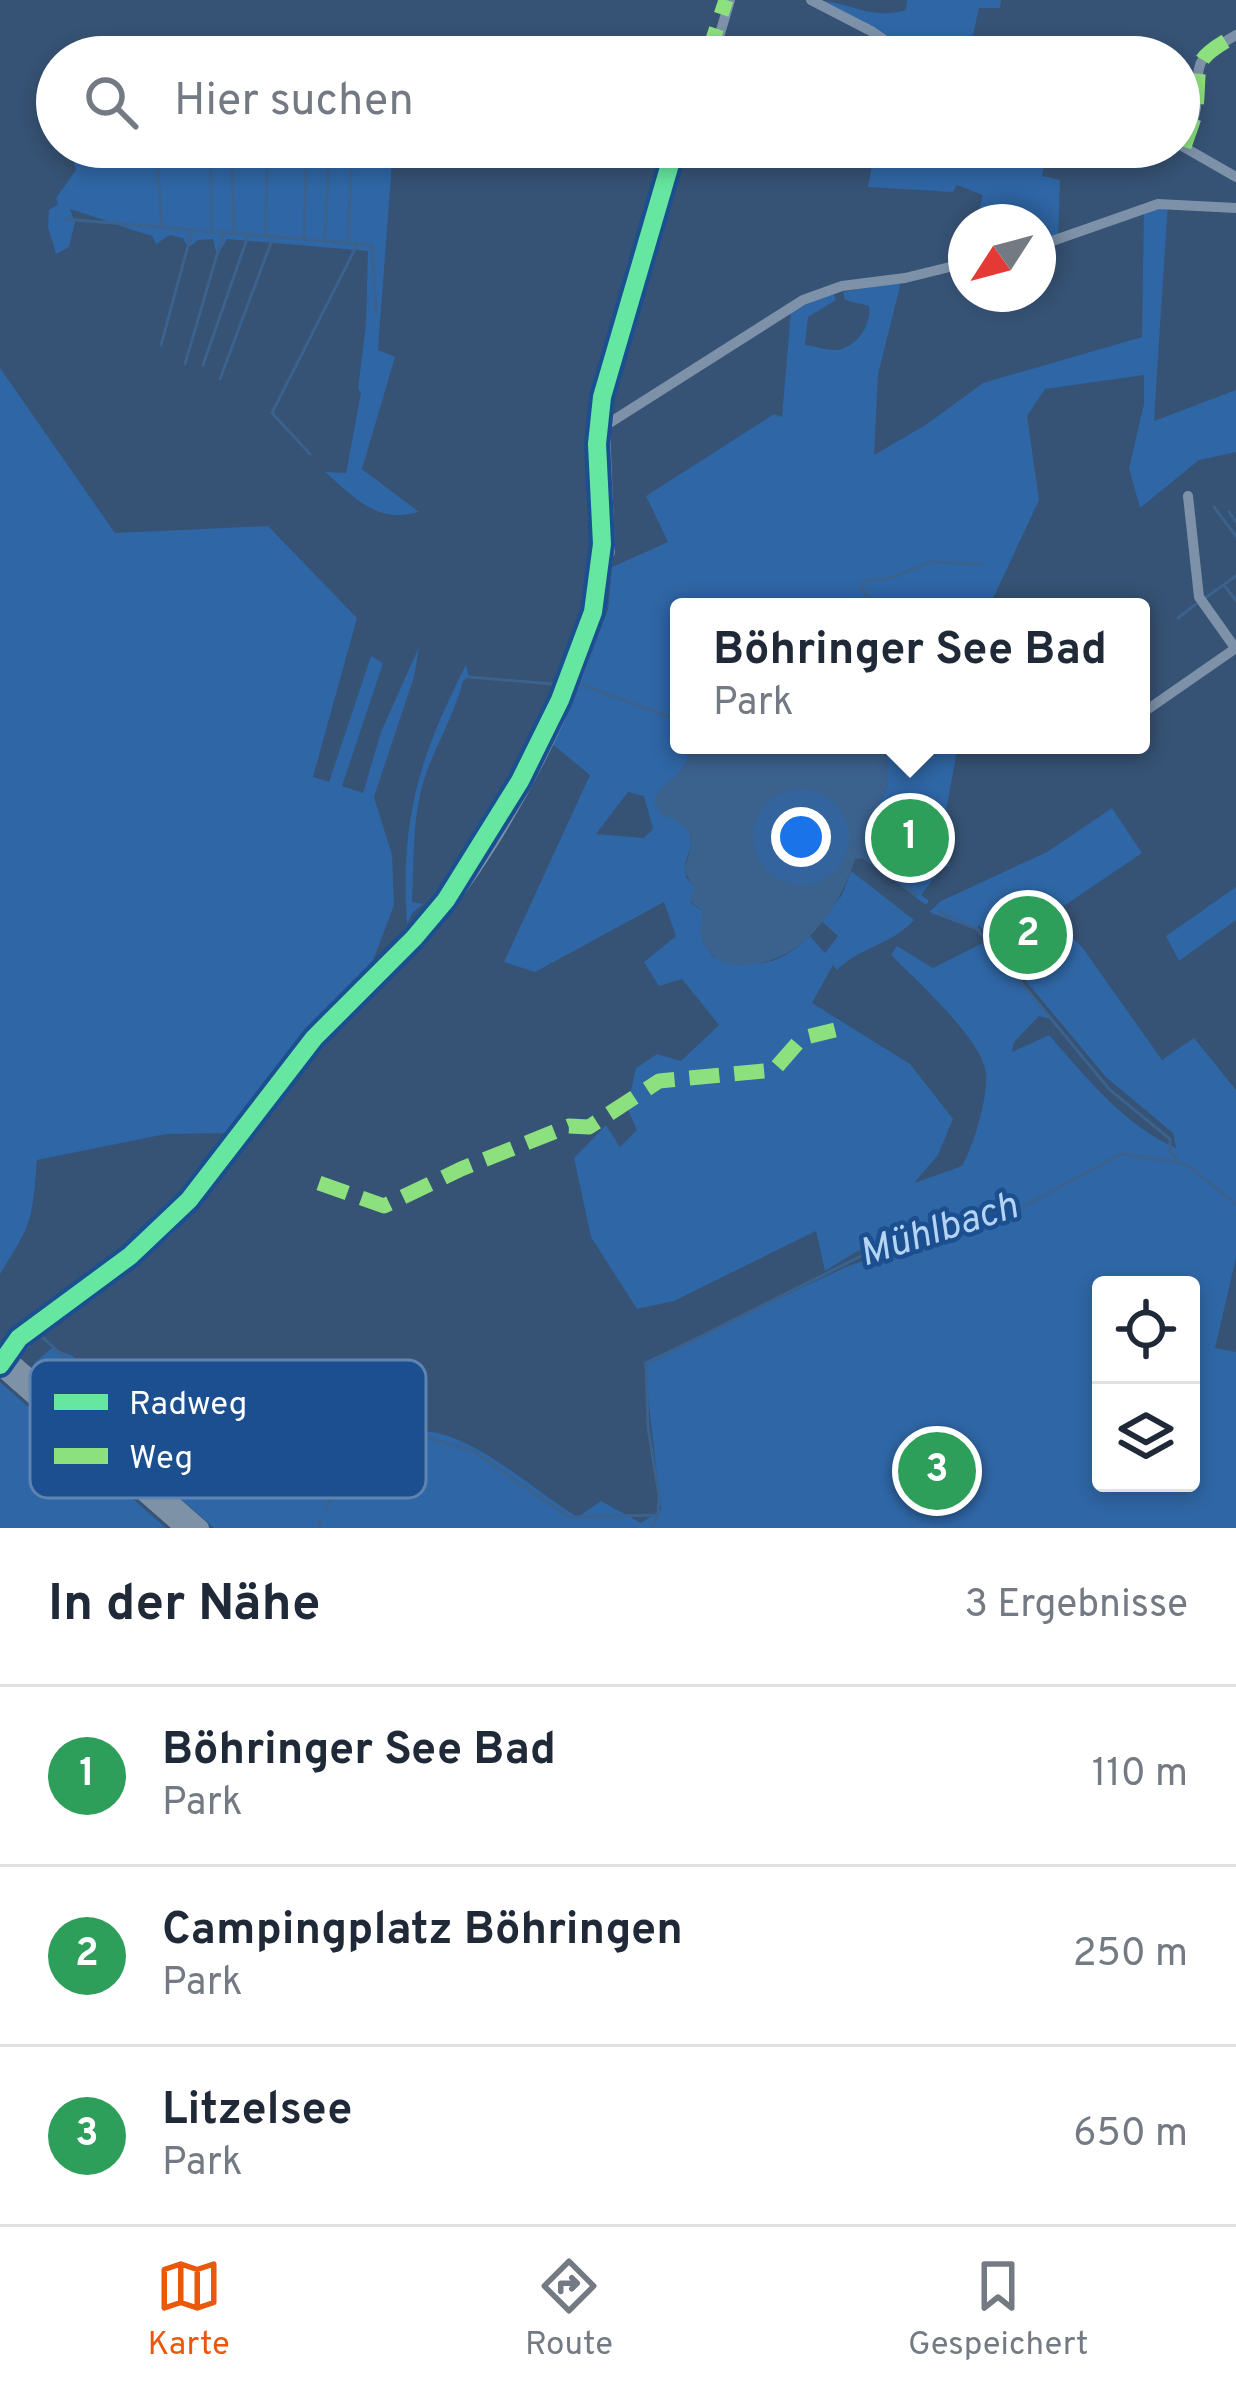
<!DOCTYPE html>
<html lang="de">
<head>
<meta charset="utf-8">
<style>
  body { margin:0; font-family:Overpass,sans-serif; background:#f6f6f7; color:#1f2937 }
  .controls { position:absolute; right:36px; bottom:36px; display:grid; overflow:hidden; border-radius:12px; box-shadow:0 6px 18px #0003 }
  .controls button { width:108px; height:108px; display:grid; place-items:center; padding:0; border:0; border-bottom:3px solid #e0e1e3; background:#fff; color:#1f2937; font:60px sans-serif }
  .compass { position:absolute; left:948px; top:204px; width:108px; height:108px; border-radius:50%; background:#fff; box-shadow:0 6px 18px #0003; rotate:234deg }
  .you { position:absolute; left:801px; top:837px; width:42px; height:42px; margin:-30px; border:9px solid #fff; border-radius:50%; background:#1a73e8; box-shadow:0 0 0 18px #1a73e833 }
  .badge { display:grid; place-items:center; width:78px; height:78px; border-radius:50%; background:#ea580c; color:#fff; font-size:39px; font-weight:700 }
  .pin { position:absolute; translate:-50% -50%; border:6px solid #fff; box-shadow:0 3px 12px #0006 }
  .popup { position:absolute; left:670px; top:598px; width:480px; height:156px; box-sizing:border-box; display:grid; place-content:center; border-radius:12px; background:#fff; filter:drop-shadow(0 3px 9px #0005); font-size:39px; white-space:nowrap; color:#747a83 }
  .popup b { font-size:45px; color:#1f2937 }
  .popup::after { content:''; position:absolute; left:50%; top:100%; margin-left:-24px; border:24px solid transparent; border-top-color:#fff }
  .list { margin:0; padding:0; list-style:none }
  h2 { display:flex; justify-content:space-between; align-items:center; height:156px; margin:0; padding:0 48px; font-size:51px }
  h2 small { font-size:39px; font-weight:400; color:#747a83 }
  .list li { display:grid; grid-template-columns:78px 1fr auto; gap:36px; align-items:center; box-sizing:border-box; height:180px; padding:0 48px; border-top:3px solid #e0e1e3 }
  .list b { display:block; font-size:45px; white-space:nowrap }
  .list p { margin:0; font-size:39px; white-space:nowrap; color:#747a83 }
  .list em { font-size:39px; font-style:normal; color:#747a83 }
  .icon { flex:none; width:66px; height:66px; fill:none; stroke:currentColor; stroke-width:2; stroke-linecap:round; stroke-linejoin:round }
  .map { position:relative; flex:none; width:1236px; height:1528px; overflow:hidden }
  .search { position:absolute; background:#fff; box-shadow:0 6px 18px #0003; left:36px; right:36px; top:36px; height:132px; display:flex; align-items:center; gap:30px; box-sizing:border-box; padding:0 42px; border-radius:66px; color:#747a83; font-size:45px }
  .sheet { height:696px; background:#fff }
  nav { display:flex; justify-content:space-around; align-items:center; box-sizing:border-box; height:168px; border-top:3px solid #e0e1e3; background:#fff; font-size:33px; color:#747a83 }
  nav a { display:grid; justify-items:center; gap:6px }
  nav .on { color:#ea580c }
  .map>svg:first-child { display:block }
  .green { fill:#2f66a5; fill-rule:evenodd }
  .water { fill:#3b618d }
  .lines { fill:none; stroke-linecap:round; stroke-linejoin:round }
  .stream { stroke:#3b618d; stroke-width:3 }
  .minor { stroke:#7d92a8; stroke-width:10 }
  .major { stroke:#7d8ea7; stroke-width:14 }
  .highway { stroke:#7e92a7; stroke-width:16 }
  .highway-bridge { stroke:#7e92a7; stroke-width:16 }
  .quiet { stroke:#8de07e; stroke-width:15; stroke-dasharray:30 15; stroke-linecap:butt }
  .cycleway-casing { stroke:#1b4f8f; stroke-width:26 }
  .cycleway { stroke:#66e7a1; stroke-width:18 }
  .labels { text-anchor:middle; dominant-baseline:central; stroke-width:9; stroke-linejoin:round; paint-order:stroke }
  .water-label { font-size:39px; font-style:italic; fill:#b5d3f5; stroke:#1b4f8f }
  .key { fill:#1b4f8f; stroke:#5f84b1; stroke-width:3 }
  .key-label { font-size:33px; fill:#fff }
</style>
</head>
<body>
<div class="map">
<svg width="1236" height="1528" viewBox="0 0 1236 1528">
  <rect width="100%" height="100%" fill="#365274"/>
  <!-- green -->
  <path class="green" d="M811,0C847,0 870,21 906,10L907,0H1001L1000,8H979L968,57H894L899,48Z
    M70,147L393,149L378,350L395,357L362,469L419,512C376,524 355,498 325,472L346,473L361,393L358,389L366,324L368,251L227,239L217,256L213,239L198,240L188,248L183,238L170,235L156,244L152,236C124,228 98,217 70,209L75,223L69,247L56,254L48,227L49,210L58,204L56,198L76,170Z
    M875,147H1048L1042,176L1060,180L1058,240L1038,245V222H976L983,195L957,185L953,192L868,187Z
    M1168,202L1154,421L1236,390V452L1199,460L1140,508L1129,468L1144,404V375L1045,389L1027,416L1039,500L989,607H679V745H689C689,765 682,768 670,782C664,789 662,802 660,813L679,820L690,832L691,846L685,864L686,877L695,889L691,903L702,911V940L713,957C757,967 775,969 810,936L825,953L838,936L821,921L842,895L851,871L914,920C892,945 861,946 837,970L833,965L812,1003L910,1064L953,1119L938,1155L914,1183L962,1166C973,1147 988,1098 986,1074C984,1041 915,979 891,955L897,946L933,968L985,942L1053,1020L1039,1016L1014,1042L1012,1052L1049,1035C1086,1077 1125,1126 1176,1148L1173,1133L1106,1077L979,925L976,930L929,912L941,901L1047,852L1112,808L1142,853L1049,916L1082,947L1162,1060L1194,1038L1236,1090V1258L1215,1348L1236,1352V1528H214L56,1391L34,1363L52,1348L73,1356L120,1403L170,1440L216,1456L265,1449L333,1480C355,1466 380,1442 404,1434C458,1416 534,1493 578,1517L601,1501L641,1523L661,1510L644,1362L846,1267L999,1213L995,1209L871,1243L825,1271L816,1231L674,1301L637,1309L591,1237L574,1158L606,1125L620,1147L637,1130L627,1108L636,1068L657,1054L681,1061L719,1025L682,979L659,986L644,962L676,936L664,902L535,972L504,962L590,775L551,743L608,610L612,567L668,542L646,496L774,414L782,417L791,311L833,293L836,300L808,317L805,345C814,346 826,350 835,350C856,349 872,325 869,306L845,300L843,292L898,282L900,286L878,374L874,455L927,424L983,383L1142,337L1144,208ZM628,792L644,796L653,829L644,838L596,834ZM1101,1285H1191V1483H1101Z
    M0,368L115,533L268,526L357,618L313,777L329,782L371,656L383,663L342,786L363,793L381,732L419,647L414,677L374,797L392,855L394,905L368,974L296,1050L234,1133L166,1134L37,1160C32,1220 33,1222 0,1274Z
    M466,665L469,677L463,681C454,718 432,750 422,787C412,824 414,864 412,902L424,904L413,912L407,924C400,819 419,757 466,665Z
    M888,745H958L938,855L951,867L944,865L921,895L929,901L926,905L863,857H871L880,850L875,829L869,824L888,785Z
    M1236,887V920L1179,961L1166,936Z
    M0,1382L166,1528H0Z"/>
  <!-- water -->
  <path class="water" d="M689,745H888V785L870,823L879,834L880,850L871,858L855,859C845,890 831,916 807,939C782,963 718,984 702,939C699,929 702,921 702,911L689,900L694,889L684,870C697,834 693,828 660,813L654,800C666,777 689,775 689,745Z"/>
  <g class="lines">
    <!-- stream -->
    <path class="stream" d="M156,147L162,227
      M232,147L234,234
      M65,219L372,245L376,312
      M211,229V147
      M266,235L267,147
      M304,239L307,147
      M325,241L329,147
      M348,241L352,147
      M161,345L192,231
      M185,364L223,234
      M203,365L248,236
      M220,379L272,240
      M310,454L272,413L357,245
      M1214,507L1236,536
      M1229,512L1236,522
      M1225,586L1236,601
      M1205,598L1236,576
      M868,607L869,598L860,587L867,580L887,579L931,562L981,564
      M1178,618L1196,604
      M469,677L553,684
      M582,685L679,720
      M863,857L917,895
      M939,912L977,929L1109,1089L1170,1139V1152L1177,1159
      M41,1336L169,1453L243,1471L290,1457L322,1472H351L418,1435L473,1451L569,1517L658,1515L659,1496L648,1428L646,1364L889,1242L922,1241L1019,1209L1121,1154L1186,1164L1236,1204
      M5,1347L26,1321L30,1325
      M325,1509L351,1472
      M319,1528L320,1520
      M652,1528L658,1515"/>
    <!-- minor -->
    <path class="minor" d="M811,0L871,31L909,57
      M713,57L730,0
      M1182,146L1236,177
      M1184,147C1188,134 1194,121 1196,108C1201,61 1189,62 1236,35
      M1038,246L1158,204L1236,208
      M603,427L803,300L842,286L905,278L966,263
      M603,427L615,368L681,147
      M1188,496L1199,597L1236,649
      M1141,714L1236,648
      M16,1354C59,1303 123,1275 171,1228C224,1175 264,1108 312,1050C349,1006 395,970 433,927C504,843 603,663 608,552"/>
    <!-- major -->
    <path class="major" d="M603,427L608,552"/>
    <!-- highway -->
    <path class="highway" d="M26,1374L201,1528
      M18,1383L183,1528"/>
    <!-- highway-bridge -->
    <path class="highway-bridge" d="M0,1351L26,1374
      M0,1367L18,1383"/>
    <!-- quiet -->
    <path class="quiet" d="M707,57L726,0
      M1184,147C1188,134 1194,121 1196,108C1201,61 1189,62 1236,35
      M319,1183L384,1206L461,1169L569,1126L589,1127L659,1081L774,1070L802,1038L835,1030"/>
    <!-- cycleway casing -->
    <g class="cycleway-casing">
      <path id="cycleway" d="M0,1365L19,1338L130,1256L189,1200L314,1038L414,938L446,900L520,781L560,700L593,612L602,544L597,444L602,397L675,147"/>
    </g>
    <!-- cycleway -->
    <use href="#cycleway" class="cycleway"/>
  </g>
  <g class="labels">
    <!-- water labels -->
    <g class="water-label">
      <text transform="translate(939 1232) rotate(-18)">Mühlbach</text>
    </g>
  </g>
  <!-- legend -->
  <rect x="30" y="1360" width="396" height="138" rx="18" class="key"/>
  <rect x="54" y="1394" width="54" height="16" fill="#66e7a1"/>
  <rect x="54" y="1448" width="54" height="16" fill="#8de07e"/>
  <g class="key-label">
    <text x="129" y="1414">Radweg</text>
    <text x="129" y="1468">Weg</text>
  </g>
</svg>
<div class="controls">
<button><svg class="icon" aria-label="locate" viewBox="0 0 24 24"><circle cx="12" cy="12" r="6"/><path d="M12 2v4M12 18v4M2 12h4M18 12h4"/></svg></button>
<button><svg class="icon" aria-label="layers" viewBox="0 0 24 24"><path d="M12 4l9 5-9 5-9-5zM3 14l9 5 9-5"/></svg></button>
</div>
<svg class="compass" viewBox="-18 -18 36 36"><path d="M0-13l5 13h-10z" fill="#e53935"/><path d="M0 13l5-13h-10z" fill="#747a83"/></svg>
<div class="you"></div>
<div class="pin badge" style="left:910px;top:838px;background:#2e9e5b">1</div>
<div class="popup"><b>Böhringer See Bad</b>Park</div>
<div class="pin badge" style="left:1028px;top:935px;background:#2e9e5b">2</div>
<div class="pin badge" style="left:937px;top:1471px;background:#2e9e5b">3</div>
<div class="search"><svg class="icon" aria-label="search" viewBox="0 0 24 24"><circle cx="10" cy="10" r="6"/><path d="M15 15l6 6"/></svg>Hier suchen</div>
</div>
<section class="sheet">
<h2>In der Nähe<small>3 Ergebnisse</small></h2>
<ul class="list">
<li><span class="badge" style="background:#2e9e5b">1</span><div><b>Böhringer See Bad</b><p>Park</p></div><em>110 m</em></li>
<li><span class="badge" style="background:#2e9e5b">2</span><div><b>Campingplatz Böhringen</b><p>Park</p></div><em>250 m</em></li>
<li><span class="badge" style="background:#2e9e5b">3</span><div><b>Litzelsee</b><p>Park</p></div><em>650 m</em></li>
</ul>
</section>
<nav>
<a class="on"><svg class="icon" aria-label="map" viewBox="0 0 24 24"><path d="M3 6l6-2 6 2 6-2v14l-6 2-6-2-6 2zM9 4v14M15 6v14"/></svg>Karte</a>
<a><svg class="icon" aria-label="directions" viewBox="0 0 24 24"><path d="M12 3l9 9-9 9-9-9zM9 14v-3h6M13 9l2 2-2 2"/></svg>Route</a>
<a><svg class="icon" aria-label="saved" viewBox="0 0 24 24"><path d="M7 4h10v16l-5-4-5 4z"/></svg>Gespeichert</a>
</nav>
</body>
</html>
